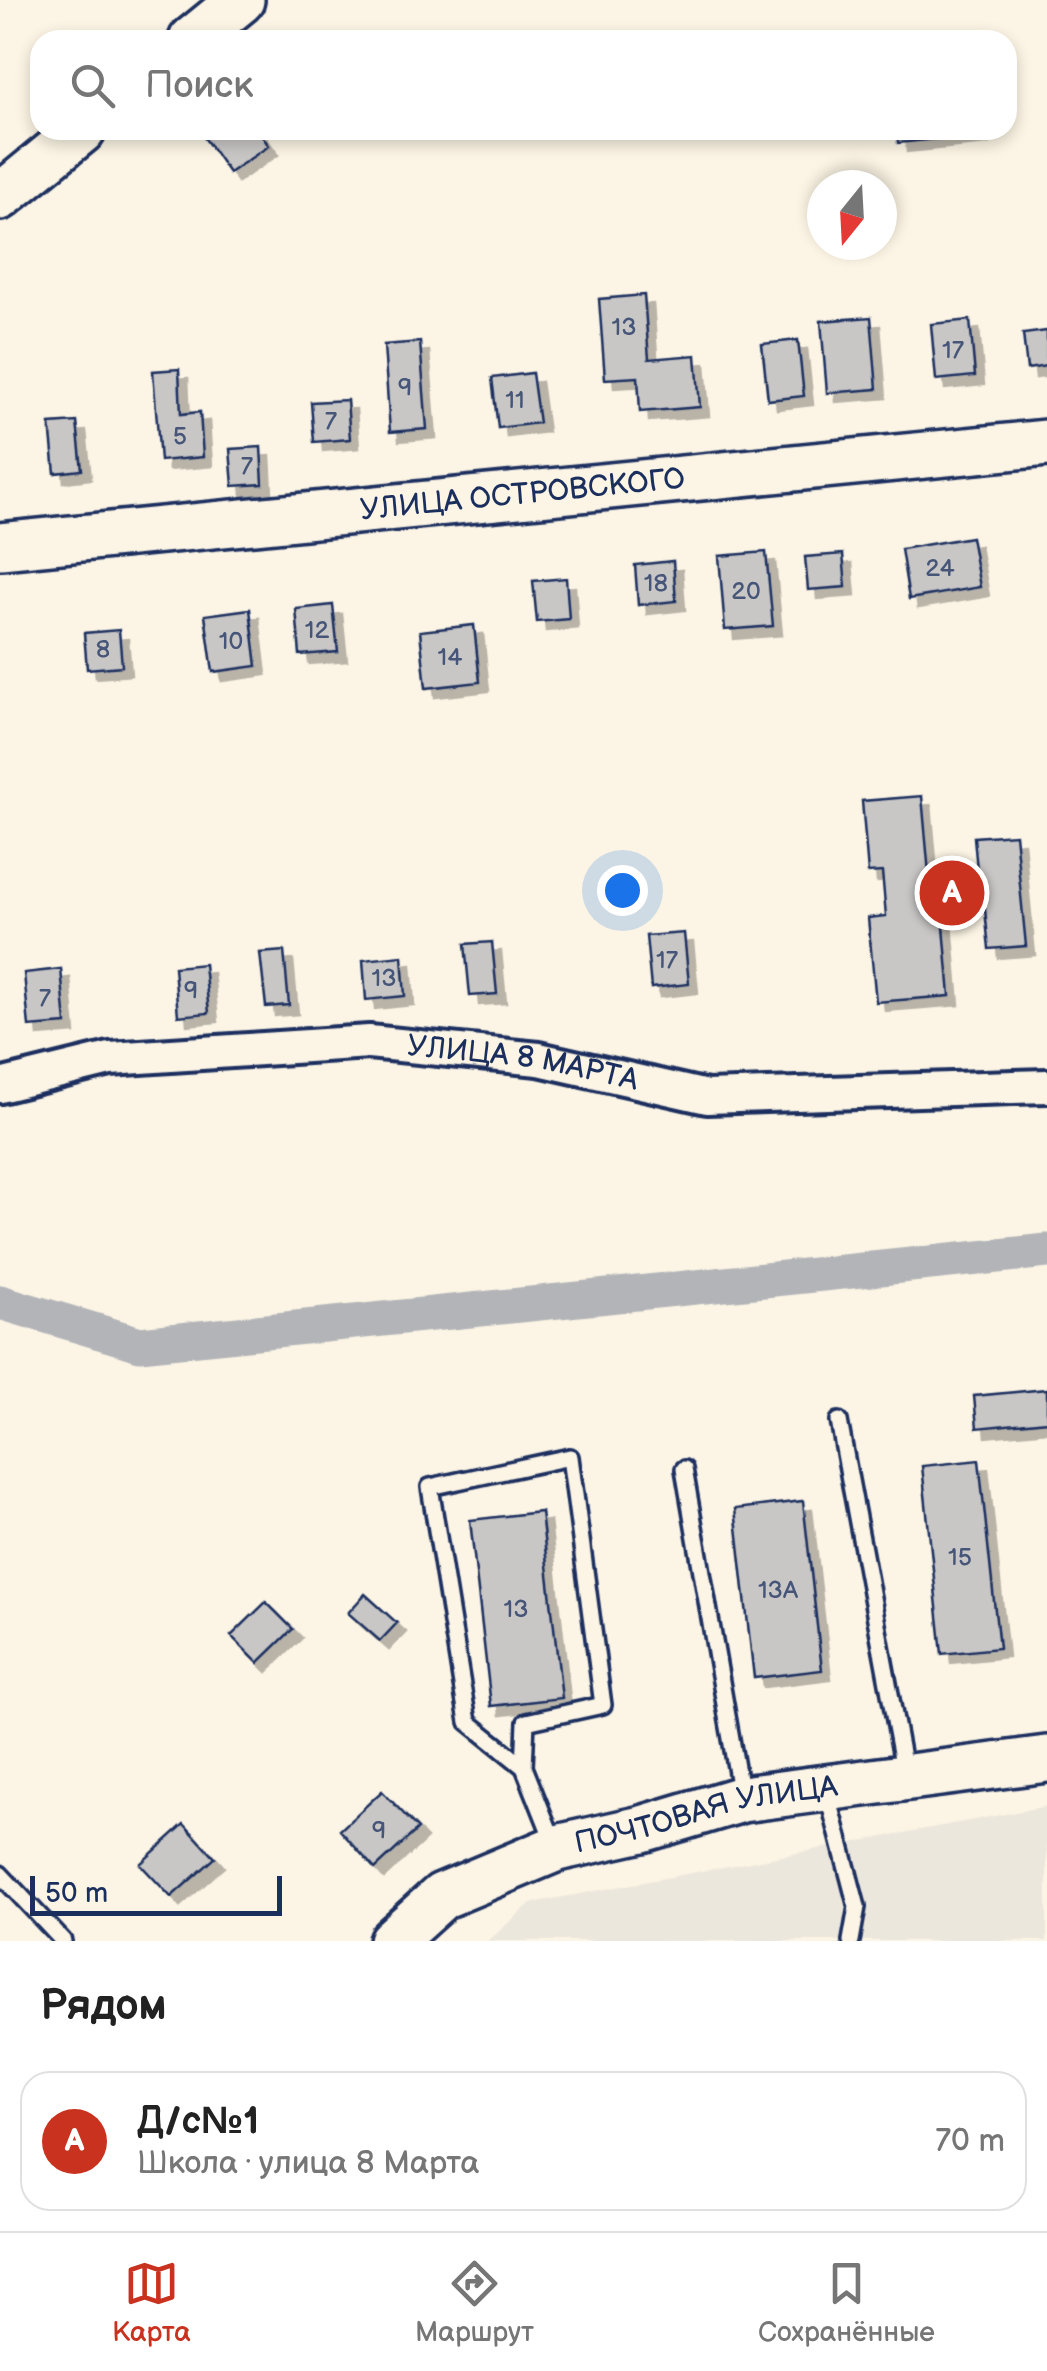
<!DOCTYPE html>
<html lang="ru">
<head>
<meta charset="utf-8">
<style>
  body { margin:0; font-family:"Balsamiq Sans",sans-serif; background:#f6f6f6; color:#222 }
  .compass { position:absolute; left:807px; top:170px; width:90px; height:90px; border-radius:50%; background:#fff; box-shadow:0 5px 15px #0003; rotate:198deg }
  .scale { position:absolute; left:30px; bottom:25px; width:252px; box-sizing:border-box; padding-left:10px; border:5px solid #1b2f5e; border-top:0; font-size:28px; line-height:35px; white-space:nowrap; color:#1b2f5e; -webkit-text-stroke:8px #fcf5e5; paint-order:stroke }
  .you { position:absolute; left:622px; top:890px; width:35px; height:35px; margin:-25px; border:8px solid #fff; border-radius:50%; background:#1a73e8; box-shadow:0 0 0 15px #1a73e833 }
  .badge { display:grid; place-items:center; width:65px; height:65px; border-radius:50%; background:#c8321e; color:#fff; font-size:32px; font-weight:700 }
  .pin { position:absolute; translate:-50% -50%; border:5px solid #fff; box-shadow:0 2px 10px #0006 }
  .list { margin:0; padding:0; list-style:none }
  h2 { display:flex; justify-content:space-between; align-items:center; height:130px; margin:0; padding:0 40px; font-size:42px }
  h2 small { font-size:32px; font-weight:400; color:#767676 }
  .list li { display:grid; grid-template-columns:65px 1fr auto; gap:30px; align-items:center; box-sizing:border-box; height:140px; margin:0 20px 20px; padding:0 20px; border:2px solid #e0e0e0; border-radius:30px }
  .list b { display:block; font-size:38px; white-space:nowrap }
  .list p { margin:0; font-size:32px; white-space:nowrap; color:#767676 }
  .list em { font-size:32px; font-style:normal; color:#767676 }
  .icon { flex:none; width:55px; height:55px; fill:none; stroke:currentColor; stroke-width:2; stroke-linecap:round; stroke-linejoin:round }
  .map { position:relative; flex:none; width:1047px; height:1941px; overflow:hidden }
  .search { position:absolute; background:#fff; box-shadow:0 5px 15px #0003; left:30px; right:30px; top:30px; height:110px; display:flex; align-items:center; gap:25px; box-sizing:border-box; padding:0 35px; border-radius:30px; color:#767676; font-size:38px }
  .sheet { height:290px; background:#fff }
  nav { display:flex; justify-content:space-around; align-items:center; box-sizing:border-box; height:140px; border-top:2px solid #e0e0e0; background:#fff; font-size:28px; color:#767676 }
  nav a { display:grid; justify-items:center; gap:5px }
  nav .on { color:#c8321e }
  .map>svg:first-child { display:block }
  .built { fill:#ece7dc }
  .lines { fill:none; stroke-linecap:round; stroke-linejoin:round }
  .canal { stroke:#b2b4b8; stroke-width:35 }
  .building { fill:#c8c7c6; stroke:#1b2f5e; stroke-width:2.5; filter:url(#shadow) }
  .lane-casing { stroke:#1b2f5e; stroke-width:22 }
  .street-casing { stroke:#1b2f5e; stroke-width:40 }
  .secondary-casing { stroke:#1b2f5e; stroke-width:52 }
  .lane { stroke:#fcf5e5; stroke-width:15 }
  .street { stroke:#fcf5e5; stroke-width:32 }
  .secondary { stroke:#fcf5e5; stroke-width:45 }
  .labels { text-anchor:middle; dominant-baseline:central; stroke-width:8; stroke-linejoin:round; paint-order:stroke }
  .number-label { font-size:25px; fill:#465578 }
  .street-label { font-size:30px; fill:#1b2f5e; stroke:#fcf5e5 }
</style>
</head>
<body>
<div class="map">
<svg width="1047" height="1941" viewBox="0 0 1047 1941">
  <defs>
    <filter id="shadow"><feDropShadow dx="9" dy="9" stdDeviation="0" flood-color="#0004"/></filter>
  </defs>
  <rect width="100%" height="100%" fill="#fcf5e5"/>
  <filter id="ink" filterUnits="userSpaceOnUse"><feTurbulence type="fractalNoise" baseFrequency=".01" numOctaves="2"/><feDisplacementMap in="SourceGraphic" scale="20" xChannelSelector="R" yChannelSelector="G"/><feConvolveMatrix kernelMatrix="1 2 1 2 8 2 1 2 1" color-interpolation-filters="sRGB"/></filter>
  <g filter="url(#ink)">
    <!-- built -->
    <path class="built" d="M1047,1806V1941H488L531,1903Z"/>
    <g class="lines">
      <!-- canal -->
      <path class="canal" d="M0,1302L140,1344L1047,1251"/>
    </g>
    <!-- building -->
    <path class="building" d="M199,130H258L269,146L229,173Z
      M897,130H978L979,135L898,143Z
      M644,295L649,359L696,355L700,407L640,412L638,377L605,379L599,299Z
      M871,317L877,389L827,393L821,321Z
      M970,320L975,376L936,380L931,324Z
      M1047,331V366L1027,369L1023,334Z
      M798,340L804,396L768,400L762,344Z
      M420,342L427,429L390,432L384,345Z
      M179,369L181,414L200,412L203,457L160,461L153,371Z
      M532,373L539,423L498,428L492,378Z
      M347,400L350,439L314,442L311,402Z
      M77,422L82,470L55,473L50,424Z
      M261,447L263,484L233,486L230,449Z
      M971,537L980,587L909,599L901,549Z
      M766,552L773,626L725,630L719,556Z
      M843,554L846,587L808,590L805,557Z
      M673,561L676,601L638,605L635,565Z
      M566,578L569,619L537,622L533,581Z
      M333,605L338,652L300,655L296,609Z
      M250,609L257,666L213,672L205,615Z
      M474,625L480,682L426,688L420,631Z
      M119,630L122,666L87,669L84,633Z
      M922,796L930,885L978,881L974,837L1015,834L1026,946L989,949L984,900L942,904L950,996L876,1002L868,918L886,916L882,872L868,873L862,801Z
      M684,933L689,984L651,988L646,936Z
      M492,942L497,994L470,996L465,944Z
      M284,951L289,1005L266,1007L260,953Z
      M402,956L405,996L366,1000L363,960Z
      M204,964L209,1013L178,1016L174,967Z
      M61,969L66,1024L29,1027L24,973Z
      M1047,1389V1421L977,1428L974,1396Z
      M979,1460L999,1648L942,1654L922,1466Z
      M803,1501L822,1670L754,1678L735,1509Z
      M541,1512L562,1698L491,1706L470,1520Z
      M365,1594L397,1623L380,1641L348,1613Z
      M266,1602L293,1629L258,1663L231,1636Z
      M382,1791L418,1829L375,1869L340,1830Z
      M184,1824L215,1858L171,1897L140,1864Z"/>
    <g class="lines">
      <!-- lane casing -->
      <g class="lane-casing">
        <path id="lane" d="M839,1421L905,1774
          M684,1469L741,1796
          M524,1767L526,1722L603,1705L570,1457L430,1487L468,1722L524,1767L555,1845
          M827,1792L857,1907L851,1941
          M0,1874L63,1941"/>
      </g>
      <!-- street casing -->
      <g class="street-casing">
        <g id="street">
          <path id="s1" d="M0,1086L110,1059L369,1042L539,1059L707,1097L1047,1086"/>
        </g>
      </g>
      <!-- secondary casing -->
      <g class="secondary-casing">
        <g id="secondary">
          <path d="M192,40L241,0"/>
          <path d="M0,197L82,130"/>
          <path id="s2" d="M0,546L1047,443"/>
          <path id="s3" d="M392,1941L442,1896L557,1848L642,1829L742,1799L1047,1759"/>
        </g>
      </g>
      <!-- lane -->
      <use href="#lane" class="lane"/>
      <!-- street -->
      <use href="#street" class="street"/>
      <!-- secondary -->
      <use href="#secondary" class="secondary"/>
    </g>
  </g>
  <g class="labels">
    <!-- number labels -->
    <g class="number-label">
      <text x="624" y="327">13</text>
      <text x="953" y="350">17</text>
      <text x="405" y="387">9</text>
      <text x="515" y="400">11</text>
      <text x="331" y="421">7</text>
      <text x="180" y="436">5</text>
      <text x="247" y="466">7</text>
      <text x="940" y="568">24</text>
      <text x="656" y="583">18</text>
      <text x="746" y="591">20</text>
      <text x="317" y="630">12</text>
      <text x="231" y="641">10</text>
      <text x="103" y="649">8</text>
      <text x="450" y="657">14</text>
      <text x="667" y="960">17</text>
      <text x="384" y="978">13</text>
      <text x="191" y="990">9</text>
      <text x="45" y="998">7</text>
      <text x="960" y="1557">15</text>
      <text x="778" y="1590">13А</text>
      <text x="516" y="1609">13</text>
      <text x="379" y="1830">9</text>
    </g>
    <!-- street labels -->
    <g class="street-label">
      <text stroke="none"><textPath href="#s2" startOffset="525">УЛИЦА ОСТРОВСКОГО</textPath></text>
      <text stroke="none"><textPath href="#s1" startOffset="528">УЛИЦА 8 МАРТА</textPath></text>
      <text stroke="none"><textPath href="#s3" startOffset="345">ПОЧТОВАЯ УЛИЦА</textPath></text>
    </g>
  </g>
</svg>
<svg class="compass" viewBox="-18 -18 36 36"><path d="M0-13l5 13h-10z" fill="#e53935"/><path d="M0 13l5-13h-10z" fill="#767676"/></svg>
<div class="scale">50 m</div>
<div class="you"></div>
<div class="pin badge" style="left:952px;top:893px">A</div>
<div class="search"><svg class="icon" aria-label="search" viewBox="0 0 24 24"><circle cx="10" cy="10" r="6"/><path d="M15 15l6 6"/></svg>Поиск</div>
</div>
<section class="sheet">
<h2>Рядом<small></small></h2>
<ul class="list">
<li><span class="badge">A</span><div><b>Д/с№1</b><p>Школа · улица 8 Марта</p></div><em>70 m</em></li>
</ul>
</section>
<nav>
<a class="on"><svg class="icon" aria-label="map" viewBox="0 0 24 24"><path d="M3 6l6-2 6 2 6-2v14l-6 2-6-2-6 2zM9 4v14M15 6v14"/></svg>Карта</a>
<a><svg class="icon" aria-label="directions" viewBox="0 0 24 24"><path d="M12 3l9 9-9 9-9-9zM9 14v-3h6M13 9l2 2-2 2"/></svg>Маршрут</a>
<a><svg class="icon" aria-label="saved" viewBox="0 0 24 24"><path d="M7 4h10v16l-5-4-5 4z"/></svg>Сохранённые</a>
</nav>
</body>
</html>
